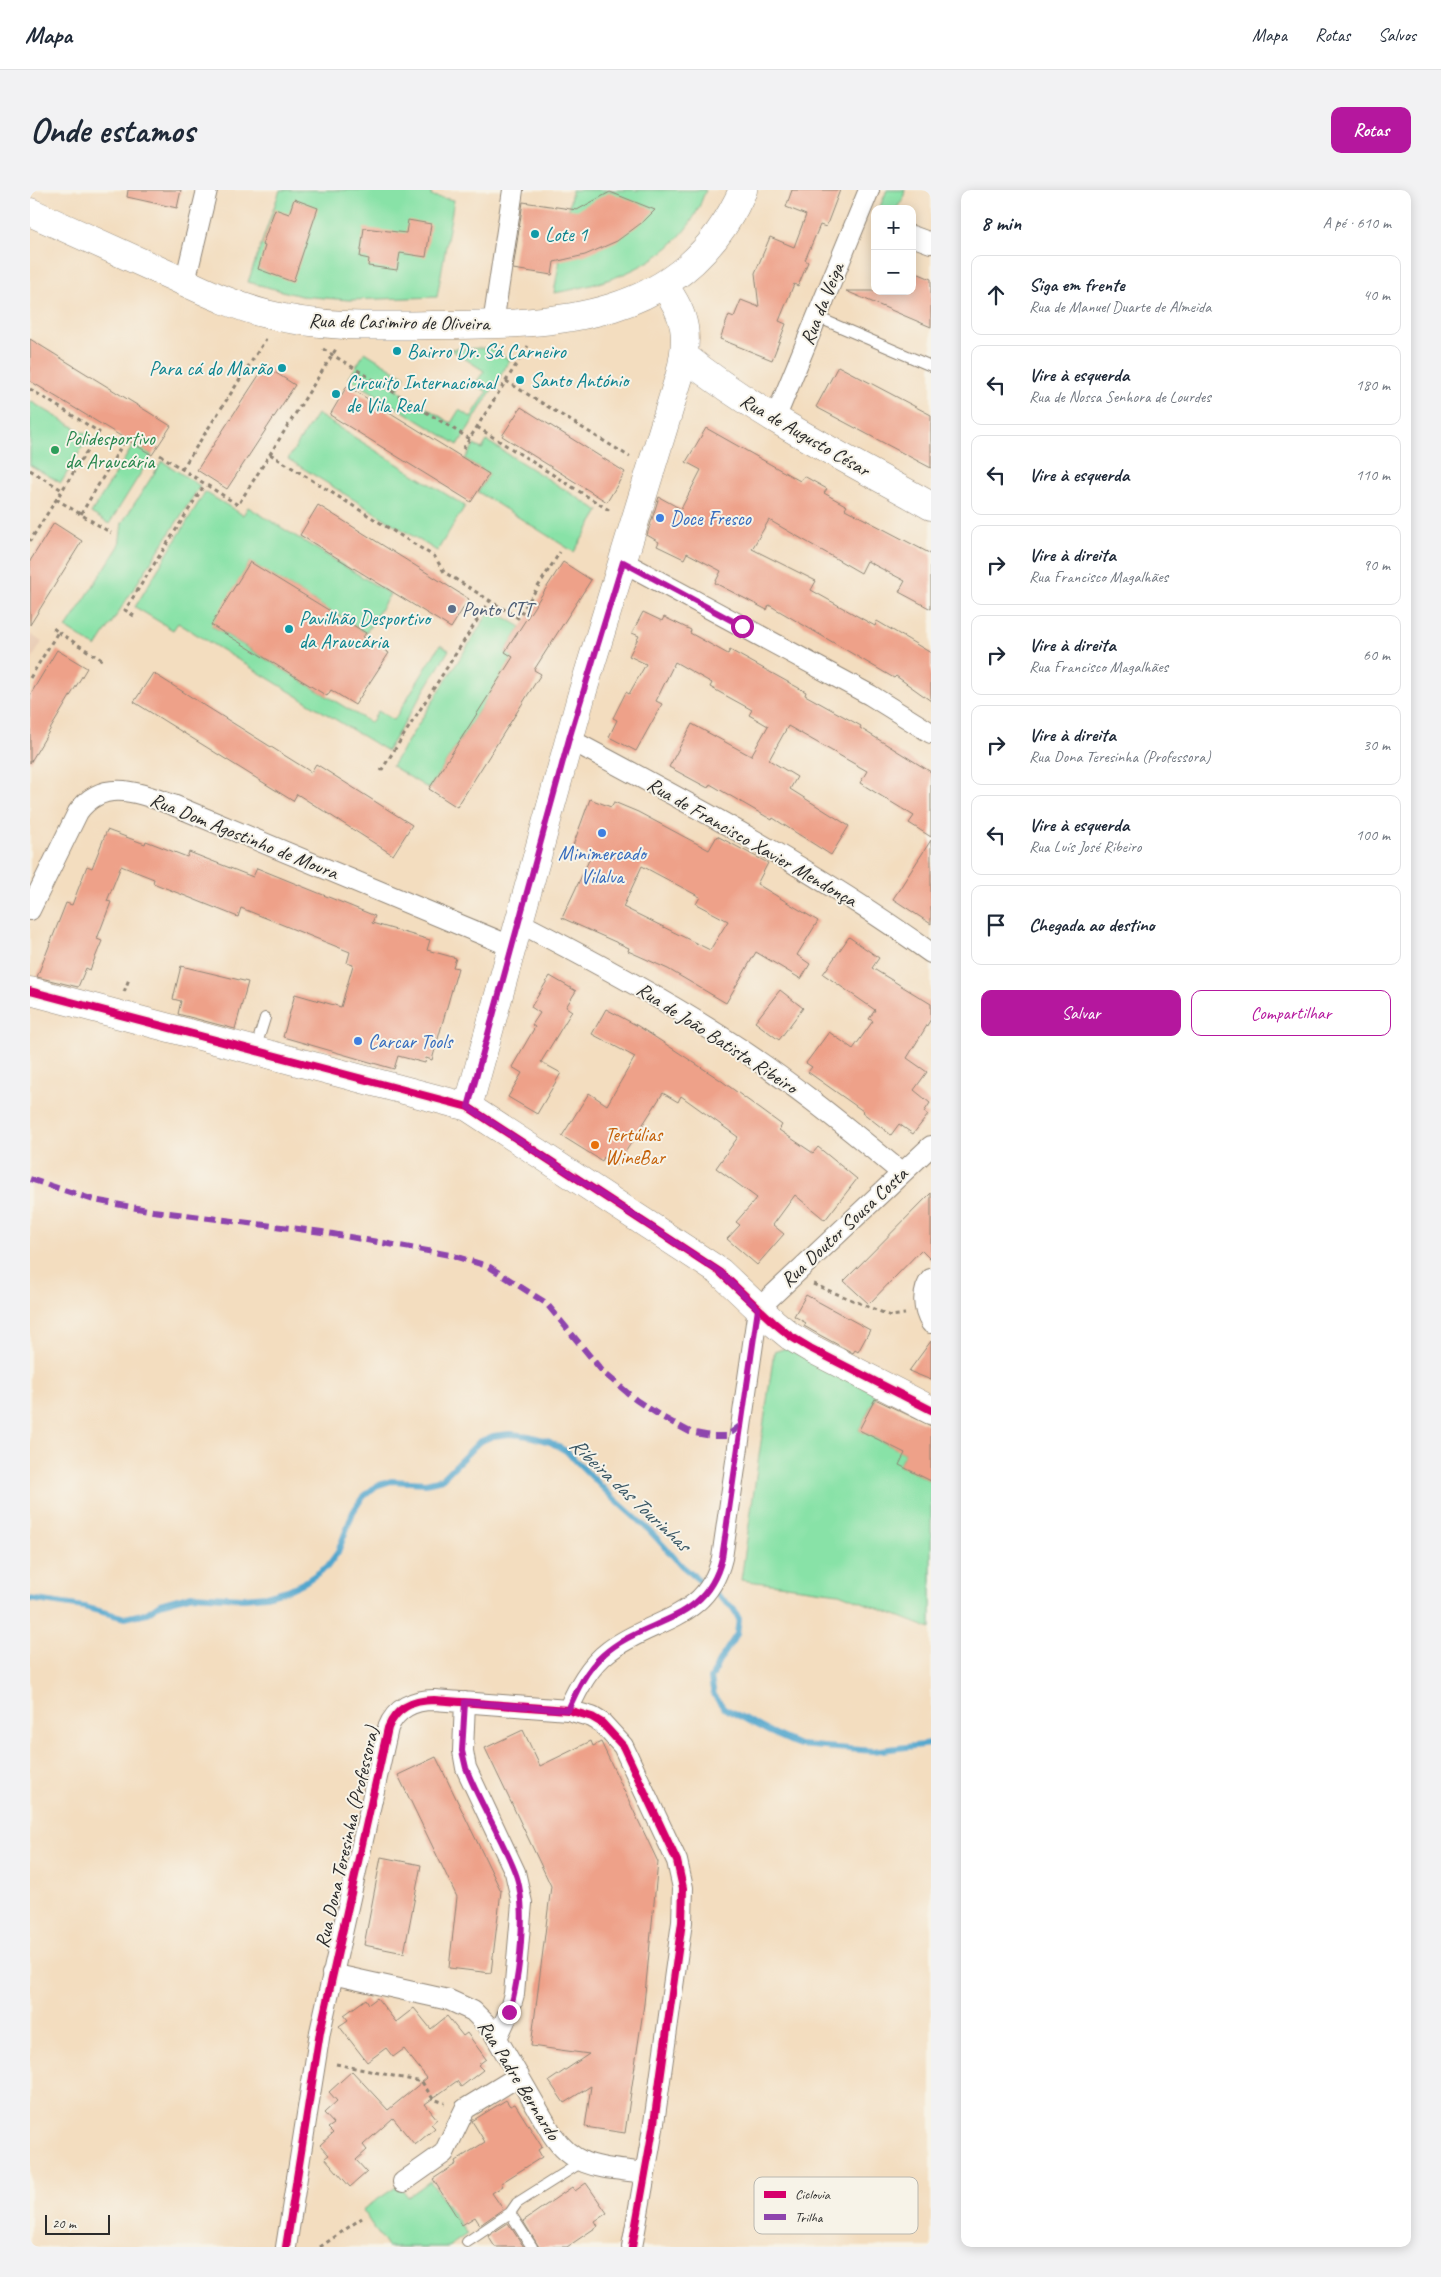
<!DOCTYPE html>
<html lang="pt">
<head>
<meta charset="utf-8">
<style>
  body { margin:0; font-family:Caveat,sans-serif; background:#f2f2f3; color:#1f2937 }
  .controls { position:absolute; right:15px; top:15px; display:grid; overflow:hidden; border-radius:10px; box-shadow:0 2px 12px #0003 }
  .controls button { width:45px; height:45px; display:grid; place-items:center; padding:0; border:0; border-bottom:1px solid #e0e1e3; background:#fff; color:#1f2937; font:25px sans-serif }
  .scale { position:absolute; left:15px; bottom:12px; width:65px; box-sizing:border-box; padding-left:5px; border:2px solid #2b2b2b; border-top:0; font-size:14px; line-height:18px; white-space:nowrap; color:#2b2b2b; -webkit-text-stroke:4px #f7f3e8; paint-order:stroke }
  .stop { position:absolute; width:15px; height:15px; margin:-11px; border:4px solid #b5179e; border-radius:50%; background:#fff }
  .stop.end { background:#b5179e; border-color:#fff; box-shadow:0 1px 5px #0008 }
  .list { margin:0; padding:0; list-style:none }
  h2 { display:flex; justify-content:space-between; align-items:center; height:65px; margin:0; padding:0 20px; font-size:21px }
  h2 small { font-size:16px; font-weight:400; color:#747a83 }
  .list li { display:grid; grid-template-columns:32px 1fr auto; gap:15px; align-items:center; box-sizing:border-box; height:80px; margin:0 10px 10px; padding:0 10px; border:1px solid #e0e1e3; border-radius:10px }
  .list b { display:block; font-size:19px; white-space:nowrap }
  .list p { margin:0; font-size:16px; white-space:nowrap; color:#747a83 }
  .list em { font-size:16px; font-style:normal; color:#747a83 }
  .actions { display:flex; gap:10px; padding:15px 20px }
  .actions a { flex:1; padding:11px 0; border:1px solid #b5179e; border-radius:10px; text-align:center; font-size:18px; color:#b5179e }
  .actions .main { background:#b5179e; color:#fff }
  .icon { flex:none; width:28px; height:28px; fill:none; stroke:currentColor; stroke-width:2; stroke-linecap:round; stroke-linejoin:round }
  .map { position:relative; flex:none; width:901px; height:2057px; overflow:hidden; border-radius:10px }
  header { display:flex; align-items:center; gap:30px; box-sizing:border-box; height:70px; padding:0 25px; background:#fff; border-bottom:1px solid #e0e1e3 }
  header strong { font-size:24px }
  nav { display:flex; gap:28px; margin-inline-start:auto; font-size:18px }
  .intro { display:flex; align-items:center; justify-content:space-between; box-sizing:border-box; height:120px; padding:0 30px }
  h1 { margin:0; font-size:35px }
  .button { padding:12px 22px; border-radius:10px; background:#b5179e; color:#fff; font-size:18px; font-weight:700 }
  main { display:flex; gap:30px; padding:0 30px }
  aside { flex:1; background:#fff; border-radius:10px; box-shadow:0 2px 12px #0003 }
  .map>svg:first-child { display:block }
  .built { fill:#e9ceb7 }
  .green { fill:#88e2a7; stroke:#5a8669 }
  .lines { fill:none; stroke-linecap:round; stroke-linejoin:round }
  .stream { stroke:#51a6cd; stroke-width:6 }
  .building { fill:#eea189; fill-rule:evenodd }
  .lane-casing { stroke:#8f8475; stroke-width:12 }
  .street-casing { stroke:#8f8475; stroke-width:22 }
  .secondary-casing { stroke:#8f8475; stroke-width:29 }
  .primary-casing { stroke:#8f8475; stroke-width:29 }
  .path { stroke:#8f8475; stroke-width:3; stroke-dasharray:4 4; stroke-linecap:butt }
  .lane { stroke:#fff; stroke-width:10 }
  .street { stroke:#fff; stroke-width:20 }
  .secondary { stroke:#fff; stroke-width:28 }
  .primary { stroke:#fff; stroke-width:28 }
  .quiet { stroke:#8e44ad; stroke-width:6; stroke-dasharray:12 6; stroke-linecap:butt }
  .cycleway-casing { stroke:#f7f3e8; stroke-width:11 }
  .cycleway { stroke:#d6006c; stroke-width:8 }
  .route { stroke:#b5179e; stroke-width:6 }
  .culture-dot { fill:#0f9aa8; stroke:#f7f3e8; stroke-width:2 }
  .leisure-dot { fill:#2e9e5b; stroke:#f7f3e8; stroke-width:2 }
  .shop-dot { fill:#3f7fe0; stroke:#f7f3e8; stroke-width:2 }
  .service-dot { fill:#5c6f8a; stroke:#f7f3e8; stroke-width:2 }
  .food-dot { fill:#e8710a; stroke:#f7f3e8; stroke-width:2 }
  .labels { text-anchor:middle; dominant-baseline:central; stroke-width:4; stroke-linejoin:round; paint-order:stroke }
  .culture-label { font-size:20px; fill:#0d838f; stroke:#f7f3e8; text-anchor:start }
  .street-label { font-size:20px; fill:#2b2b2b; stroke:#f7f3e8 }
  .leisure-label { font-size:20px; fill:#27864d; stroke:#f7f3e8; text-anchor:start }
  .shop-label { font-size:20px; fill:#366cbe; stroke:#f7f3e8; text-anchor:start }
  .service-label { font-size:20px; fill:#4e5e75; stroke:#f7f3e8; text-anchor:start }
  .food-label { font-size:20px; fill:#c56008; stroke:#f7f3e8; text-anchor:start }
  .water-label { font-size:21px; font-style:italic; fill:#385664; stroke:#f7f3e8 }
  .key { fill:#f7f3e8; stroke:#bab7af; stroke-width:1 }
  .key-label { font-size:14px; fill:#2b2b2b }
</style>
</head>
<body>
<header>
<strong>Mapa</strong>
<nav><a>Mapa</a><a>Rotas</a><a>Salvos</a></nav>
</header>
<div class="intro"><h1>Onde estamos</h1><a class="button">Rotas</a></div>
<main>
<div class="map">
<svg width="901" height="2057" viewBox="0 0 901 2057">
  <rect width="100%" height="100%" fill="#f7f3e8"/>
  <filter id="ink" filterUnits="userSpaceOnUse"><feTurbulence type="fractalNoise" baseFrequency=".02" numOctaves="2"/><feDisplacementMap in="SourceGraphic" scale="10" xChannelSelector="R" yChannelSelector="G"/><feConvolveMatrix kernelMatrix="1 2 1 2 8 2 1 2 1" color-interpolation-filters="sRGB"/></filter>
  <filter id="wash" filterUnits="userSpaceOnUse"><feTurbulence type="fractalNoise" baseFrequency=".0096" numOctaves="4" result="noise"/><feDisplacementMap in="SourceGraphic" scale="20" xChannelSelector="R" yChannelSelector="G"/><feGaussianBlur stdDeviation="1.12" result="paint"/><feColorMatrix in="noise" values="0 0 0 0 0 0 0 0 0 0 0 0 0 0 0 0 0 1.4 0 .05"/><feComposite in="paint" operator="in"/></filter>
  <g filter="url(#wash)">
    <rect width="100%" height="100%" fill="#f3ddbf"/>
    <!-- built -->
    <path class="built" d="M0,444L12,452L0,472Z"/>
    <!-- green -->
    <path class="green" d="M250,0H401V6L424,10L407,107L319,110L271,106L218,92Z
      M542,0H676C672,8 670,17 665,25C637,75 577,94 524,103Z
      M857,0H875L873,9L866,19H849Z
      M460,158L480,170L428,255L319,188L335,162L375,187L367,200L421,233L429,220L441,227L457,202L445,194L454,181L420,159Z
      M0,211L59,246L31,293L0,275Z
      M287,224L435,316L407,361L258,269Z
      M457,251L569,321L544,362L448,302L459,284L435,269L444,255L452,259Z
      M104,254L122,265L79,334L61,323Z
      M132,271L170,296L66,457L36,438L89,356L92,333Z
      M175,302L213,325L218,317L360,404L336,443L220,372L182,436L341,533L348,521L364,530L410,455L419,460L357,561L148,433L143,440L105,417Z
      M461,419L491,437L475,462L483,467L399,599L362,576Z
      M756,1158L847,1204L829,1240L875,1263L869,1275L901,1291V1439L809,1403L711,1390L744,1162Z
      M400,1991L437,2044L418,2057H357L332,2020L369,1995L378,2007Z"/>
    <g class="lines">
      <!-- stream -->
      <path class="stream" d="M0,1409L54,1417L95,1428L117,1423L130,1414L162,1405L213,1408L236,1406L258,1400L275,1392L297,1377L308,1362L323,1322L332,1308L346,1296L361,1291L396,1293L412,1289L449,1252L463,1246L480,1244L499,1246L520,1252L536,1261L581,1306L620,1341L652,1376L703,1418L709,1429L707,1444L688,1473L681,1489L684,1505L694,1518L740,1542L769,1555L843,1561L901,1554"/>
    </g>
    <g id="blocks">
      <!-- building -->
      <path class="building" d="M98,0H151L147,18L97,7Z
        M762,0H810L796,37L790,35L775,70L778,72L768,96L764,94L749,131L756,134L742,170L690,149L699,125L704,127L711,110L729,117L725,83L740,47L764,57L776,25L756,17Z
        M580,2L625,20L614,31L587,51L555,65L524,72L522,85L483,79L493,12L547,20Z
        M264,9L288,18L263,92L228,79L235,56L232,55L245,19L259,24Z
        M378,30L401,34L396,67L370,63L367,80L338,76L339,69L330,67L334,38L376,43Z
        M882,81L901,89V137L816,101H882Z
        M0,149L141,236L122,265L0,191Z
        M235,176L265,195L197,299L167,280Z
        M808,176L901,225V278L786,217Z
        M317,196L459,284L441,312L300,225Z
        M491,217L595,282L577,312L472,246Z
        M676,238L770,291L774,286L797,299L794,303L817,316L815,319L901,364V419L869,402L875,391L837,371L831,383L739,330L722,359L786,391L781,400L845,436L847,431L901,463V511L866,486L864,488L739,415L737,420L685,393L691,381L657,363L654,369L627,356L629,352L617,345L629,307L651,319L671,280L656,272Z
        M288,315L439,409L421,438L270,345Z
        M24,333L52,351L0,435V371Z
        M220,372L336,443L333,447L359,463L325,515L301,500L297,506L181,435Z
        M533,372L561,390L504,480L511,484L427,617L399,599L483,467L475,462Z
        M613,422L632,431L634,427L661,440L660,443L698,464L700,460L776,502L775,505L831,536L830,538L901,582V647L879,633L884,626L830,593L837,581L758,536L739,570L767,587L760,599L819,636L801,665L743,628L742,630L680,594L678,598L639,577L662,534L721,566L738,536L719,525L722,520L680,497L682,493L645,472L626,511L632,514L606,561L579,547L587,530L583,528L596,502L599,504L616,474L599,466L609,446L602,443Z
        M27,460L57,478L0,573V505Z
        M123,483L281,582L286,574L382,635L363,665L267,604L263,611L104,512Z
        M560,609L581,617L584,612L608,622L679,660L687,646L738,673L727,694L788,731L767,765L780,774L771,789L726,762L696,813L638,779L598,761L599,758L532,728L560,668L542,658ZM612,676L670,707L666,714L698,731L680,760L593,717Z
        M77,640L115,654L116,651L157,667L159,662L223,687L227,678L345,726L342,733L400,750L397,760L426,768L423,777L428,778L402,870L396,868L395,873L368,866L364,879L253,847L265,804L311,817L323,775L317,773L320,762L211,718L208,727L123,693L124,689L91,676L77,711L81,712L67,749L72,751L60,780L56,778L48,797L7,787L36,713L42,715L57,676L62,678Z
        M901,650V734L863,709Z
        M819,747L849,768L842,778L901,814V829L877,868L897,882L884,900L900,913L894,922L898,925L883,944L869,934L861,945L832,922L833,921L778,882L782,877L776,873L799,842L823,859L843,831L839,829L845,820L793,784Z
        M151,776L218,792L205,839L148,824L151,811L143,809Z
        M520,786L546,801L536,817L542,821L511,872L531,883L507,924L478,907L492,883L482,877L505,837L502,835L510,823L501,817Z
        M750,800L773,818L749,850L725,832Z
        M576,819L608,836L689,889L752,935L749,940L783,963L788,957L827,989L795,1030L765,1005L743,1035L754,1044L727,1075L697,1049L710,1035L706,1032L727,1008L686,978L708,947L651,906L648,912L633,903L587,975L574,967L572,971L532,946L559,903L577,915L605,867L562,844Z
        M901,1003V1070L891,1060L839,1114L814,1091Z
        M776,1105L840,1140L828,1162L825,1160L823,1163L788,1144L774,1136L776,1133L764,1126Z
        M901,1151V1190L879,1181Z
        M845,1209L901,1236V1291L869,1275L875,1263L829,1240Z
        M493,1540L510,1576L561,1551L563,1556L571,1552L628,1672L614,1814L595,1943L555,1937L561,1896L534,1913L519,1891L559,1864L501,1856L521,1696L455,1558Z
        M406,1567L471,1701L461,1783L419,1778L427,1707L368,1585Z
        M351,1667L391,1675L374,1763L334,1755Z
        M347,1808L366,1832L384,1818L401,1839L417,1826L433,1846L437,1843L456,1869L448,1875L453,1880L431,1897L427,1891L395,1914L407,1929L401,1934L405,1938L385,1955L363,1928L333,1955L337,1960L326,1970L337,1982L320,1997L295,1968L299,1965L290,1955L303,1943L298,1938L304,1934L294,1923L307,1911L299,1902L322,1881L358,1920L397,1888L374,1859L363,1867L356,1858L337,1872L309,1836L318,1830L314,1825L336,1809L339,1814Z
        M476,1910L480,1916L485,1914L512,1957L508,1960L512,1967L471,1993L473,1996L462,2003L473,2019L450,2035L445,2027L432,2035L403,1989L426,1974L425,1971L455,1952L442,1931Z
        M556,1993L577,2023L565,2031L568,2036L537,2057H509L493,2031L542,1997L545,2001Z
        M478,2033L494,2057H465L458,2046Z"/>
    </g>
  </g>
  <g filter="url(#ink)">
    <use href="#blocks" fill-opacity="0" stroke="#8f8475" stroke-width="1"/>
    <g class="lines">
      <!-- lane casing -->
      <g class="lane-casing">
        <path id="lane" d="M787,127L901,176
          M225,860L235,828
          M437,2052L480,2023
          M502,2057L480,2023L487,2013L552,1972"/>
      </g>
      <!-- street casing -->
      <g class="street-casing">
        <path id="street" d="M882,46L901,53
          M155,92L177,0
          M463,134L483,0
          M745,229L839,0
          M593,372L840,505L901,543
          M539,549C663,615 787,681 901,763
          M0,720L48,622C73,587 109,603 143,615L483,757
          M490,733C558,768 625,804 689,845C754,886 813,934 872,983
          M901,1089C891,1102 893,1120 901,1133
          M435,1512L433,1561L436,1578L485,1682L492,1713L484,1804L479,1822L467,1848
          M538,1520C548,1498 559,1476 579,1461C622,1428 677,1431 692,1368L728,1119L901,956
          M302,1784L419,1810L443,1821L462,1840L522,1944C546,1981 576,1977 615,1983
          M373,1992L414,1963L435,1919L489,1886
          M256,2057L290,1842L358,1538C366,1518 383,1510 404,1510L538,1520L562,1527L572,1533L593,1556L647,1671L653,1698L652,1732L624,1933L602,2057"/>
      </g>
      <!-- secondary casing -->
      <g class="secondary-casing">
        <path id="secondary" d="M654,166C729,226 817,269 901,316
          M0,801L438,917L690,1082L743,1132L760,1146L780,1158L901,1220
          M438,917L551,507L650,184C659,147 657,126 634,96"/>
      </g>
      <!-- primary casing -->
      <g class="primary-casing">
        <path id="primary" d="M0,22C46,43 92,64 137,84C170,99 201,115 236,124C290,138 348,136 402,135C528,135 654,133 713,0"/>
      </g>
      <!-- path -->
      <path class="path" d="M293,159L440,249
        M476,191L600,267
        M0,199L69,242L0,351
        M447,237L582,322
        M433,259L498,156
        M240,264L405,367L414,382L488,428L530,362
        M130,265L208,315L306,159
        M152,279L236,149
        M0,280L32,300
        M26,309L81,343
        M51,324L94,252
        M104,426L95,420L175,294
        M28,442L75,472
        M0,488L28,442L22,437
        M351,581L460,410
        M94,802L99,789
        M783,1094L861,1126L875,1124
        M306,1874L392,1892L403,1909L415,1913
        M290,2057L332,2028"/>
      <!-- lane -->
      <use href="#lane" class="lane"/>
      <!-- street -->
      <use href="#street" class="street"/>
      <!-- secondary -->
      <use href="#secondary" class="secondary"/>
      <!-- primary -->
      <use href="#primary" class="primary"/>
      <!-- quiet -->
      <path class="quiet" d="M0,989L64,1010L123,1021L292,1042L420,1065L458,1076L516,1113L573,1182L606,1210L632,1227L660,1242L681,1246H697L710,1236"/>
      <!-- cycleway casing -->
      <g class="cycleway-casing">
        <path id="cycleway" d="M0,801L438,917L690,1082L743,1132L760,1146L780,1158L901,1220
          M256,2057L290,1842L358,1538C366,1518 383,1510 404,1510L538,1520L562,1527L572,1533L593,1556L647,1671L653,1698L652,1732L624,1933L602,2057"/>
      </g>
      <!-- cycleway -->
      <use href="#cycleway" class="cycleway"/>
    </g>
  </g>
  <g class="lines" filter="url(#ink)">
    <!-- route -->
    <path class="route" d="M479,1822C490,1789 498,1714 485,1682C471,1646 450,1614 436,1578L432,1561L435,1512L538,1520C547,1500 556,1480 573,1465C615,1427 676,1435 692,1368L728,1119L690,1082L438,917L539,549L593,372L712,436"/>
  </g>
  <!-- markers -->
  <g class="culture-dot">
    <circle cx="505" cy="44" r="5"/>
    <circle cx="367" cy="161" r="5"/>
    <circle cx="252" cy="178" r="5"/>
    <circle cx="490" cy="190" r="5"/>
    <circle cx="306" cy="204" r="5"/>
    <circle cx="259" cy="439" r="5"/>
  </g>
  <circle class="leisure-dot" cx="25" cy="260" r="5"/>
  <g class="shop-dot">
    <circle cx="630" cy="328" r="5"/>
    <circle cx="572" cy="643" r="5"/>
    <circle cx="328" cy="851" r="5"/>
  </g>
  <circle class="service-dot" cx="422" cy="419" r="5"/>
  <circle class="food-dot" cx="565" cy="955" r="5"/>
  <g class="labels">
    <!-- culture labels -->
    <g class="culture-label">
      <text x="515" y="44">Lote 1</text>
      <text x="377" y="161">Bairro Dr. Sá Carneiro</text>
      <text x="242" y="178" text-anchor="end">Para cá do Marão</text>
      <text x="500" y="190">Santo António</text>
      <text x="316" y="192">Circuito Internacional<tspan x="316" dy="23">de Vila Real</tspan></text>
      <text x="269" y="428">Pavilhão Desportivo<tspan x="269" dy="23">da Araucária</tspan></text>
    </g>
    <!-- street labels -->
    <g class="street-label">
      <text transform="translate(792 114) rotate(-68)">Rua da Veiga</text>
      <text transform="translate(369 132) rotate(1)">Rua de Casimiro de Oliveira</text>
      <text transform="translate(775 245) rotate(30)">Rua de Augusto César</text>
      <text transform="translate(214 646) rotate(22)">Rua Dom Agostinho de Moura</text>
      <text transform="translate(722 652) rotate(30)">Rua de Francisco Xavier Mendonça</text>
      <text transform="translate(687 848) rotate(33)">Rua de João Batista Ribeiro</text>
      <text transform="translate(814 1037) rotate(-43)">Rua Doutor Sousa Costa</text>
      <text transform="translate(317 1647) rotate(-77)">Rua Dona Teresinha (Professora)</text>
      <text transform="translate(489 1890) rotate(58)">Rua Padre Bernardo</text>
    </g>
    <!-- leisure labels -->
    <g class="leisure-label">
      <text x="35" y="248">Polidesportivo<tspan x="35" dy="23">da Araucária</tspan></text>
    </g>
    <!-- shop labels -->
    <g class="shop-label">
      <text x="640" y="328">Doce Fresco</text>
      <text x="572" y="663" text-anchor="middle">Minimercado<tspan x="572" dy="23">Vilalva</tspan></text>
      <text x="338" y="851">Carcar Tools</text>
    </g>
    <!-- service labels -->
    <g class="service-label">
      <text x="432" y="419">Ponto CTT</text>
    </g>
    <!-- food labels -->
    <g class="food-label">
      <text x="575" y="944">Tertúlias<tspan x="575" dy="23">WineBar</tspan></text>
    </g>
    <!-- water labels -->
    <g class="water-label">
      <text transform="translate(600 1304) rotate(43)">Ribeira das Tourinhas</text>
    </g>
  </g>
  <!-- legend -->
  <rect x="724" y="1987" width="164" height="57" rx="8" class="key"/>
  <rect x="734" y="2001" width="22" height="7" fill="#d6006c"/>
  <rect x="734" y="2024" width="22" height="6" fill="#8e44ad"/>
  <g class="key-label">
    <text x="765" y="2009">Ciclovia</text>
    <text x="765" y="2032">Trilha</text>
  </g>
</svg>
<div class="controls">
<button>+</button>
<button>−</button>
</div>
<div class="scale">20 m</div>
<div class="stop" style="left:712px;top:436px"></div>
<div class="stop end" style="left:479px;top:1822px"></div>
</div>
<aside>
<h2>8 min<small>A pé · 610 m</small></h2>
<ul class="list">
<li><svg class="icon" aria-label="ahead" viewBox="0 0 24 24"><path d="M12 20V5M6 11l6-6 6 6"/></svg><div><b>Siga em frente</b><p>Rua de Manuel Duarte de Almeida</p></div><em>40 m</em></li>
<li><svg class="icon" aria-label="left" viewBox="0 0 24 24"><path d="M17 20v-9H6M10 6l-5 5 5 5"/></svg><div><b>Vire à esquerda</b><p>Rua de Nossa Senhora de Lourdes</p></div><em>180 m</em></li>
<li><svg class="icon" aria-label="left" viewBox="0 0 24 24"><path d="M17 20v-9H6M10 6l-5 5 5 5"/></svg><div><b>Vire à esquerda</b></div><em>110 m</em></li>
<li><svg class="icon" aria-label="right" viewBox="0 0 24 24"><path d="M7 20v-9h11M14 6l5 5-5 5"/></svg><div><b>Vire à direita</b><p>Rua Francisco Magalhães</p></div><em>90 m</em></li>
<li><svg class="icon" aria-label="right" viewBox="0 0 24 24"><path d="M7 20v-9h11M14 6l5 5-5 5"/></svg><div><b>Vire à direita</b><p>Rua Francisco Magalhães</p></div><em>60 m</em></li>
<li><svg class="icon" aria-label="right" viewBox="0 0 24 24"><path d="M7 20v-9h11M14 6l5 5-5 5"/></svg><div><b>Vire à direita</b><p>Rua Dona Teresinha (Professora)</p></div><em>30 m</em></li>
<li><svg class="icon" aria-label="left" viewBox="0 0 24 24"><path d="M17 20v-9H6M10 6l-5 5 5 5"/></svg><div><b>Vire à esquerda</b><p>Rua Luís José Ribeiro</p></div><em>100 m</em></li>
<li><svg class="icon" aria-label="arrive" viewBox="0 0 24 24"><path d="M6 21V4h12l-3 4 3 4H6"/></svg><div><b>Chegada ao destino</b></div></li>
</ul>
<div class="actions"><a class="main">Salvar</a><a>Compartilhar</a></div>
</aside>
</main>
</body>
</html>
